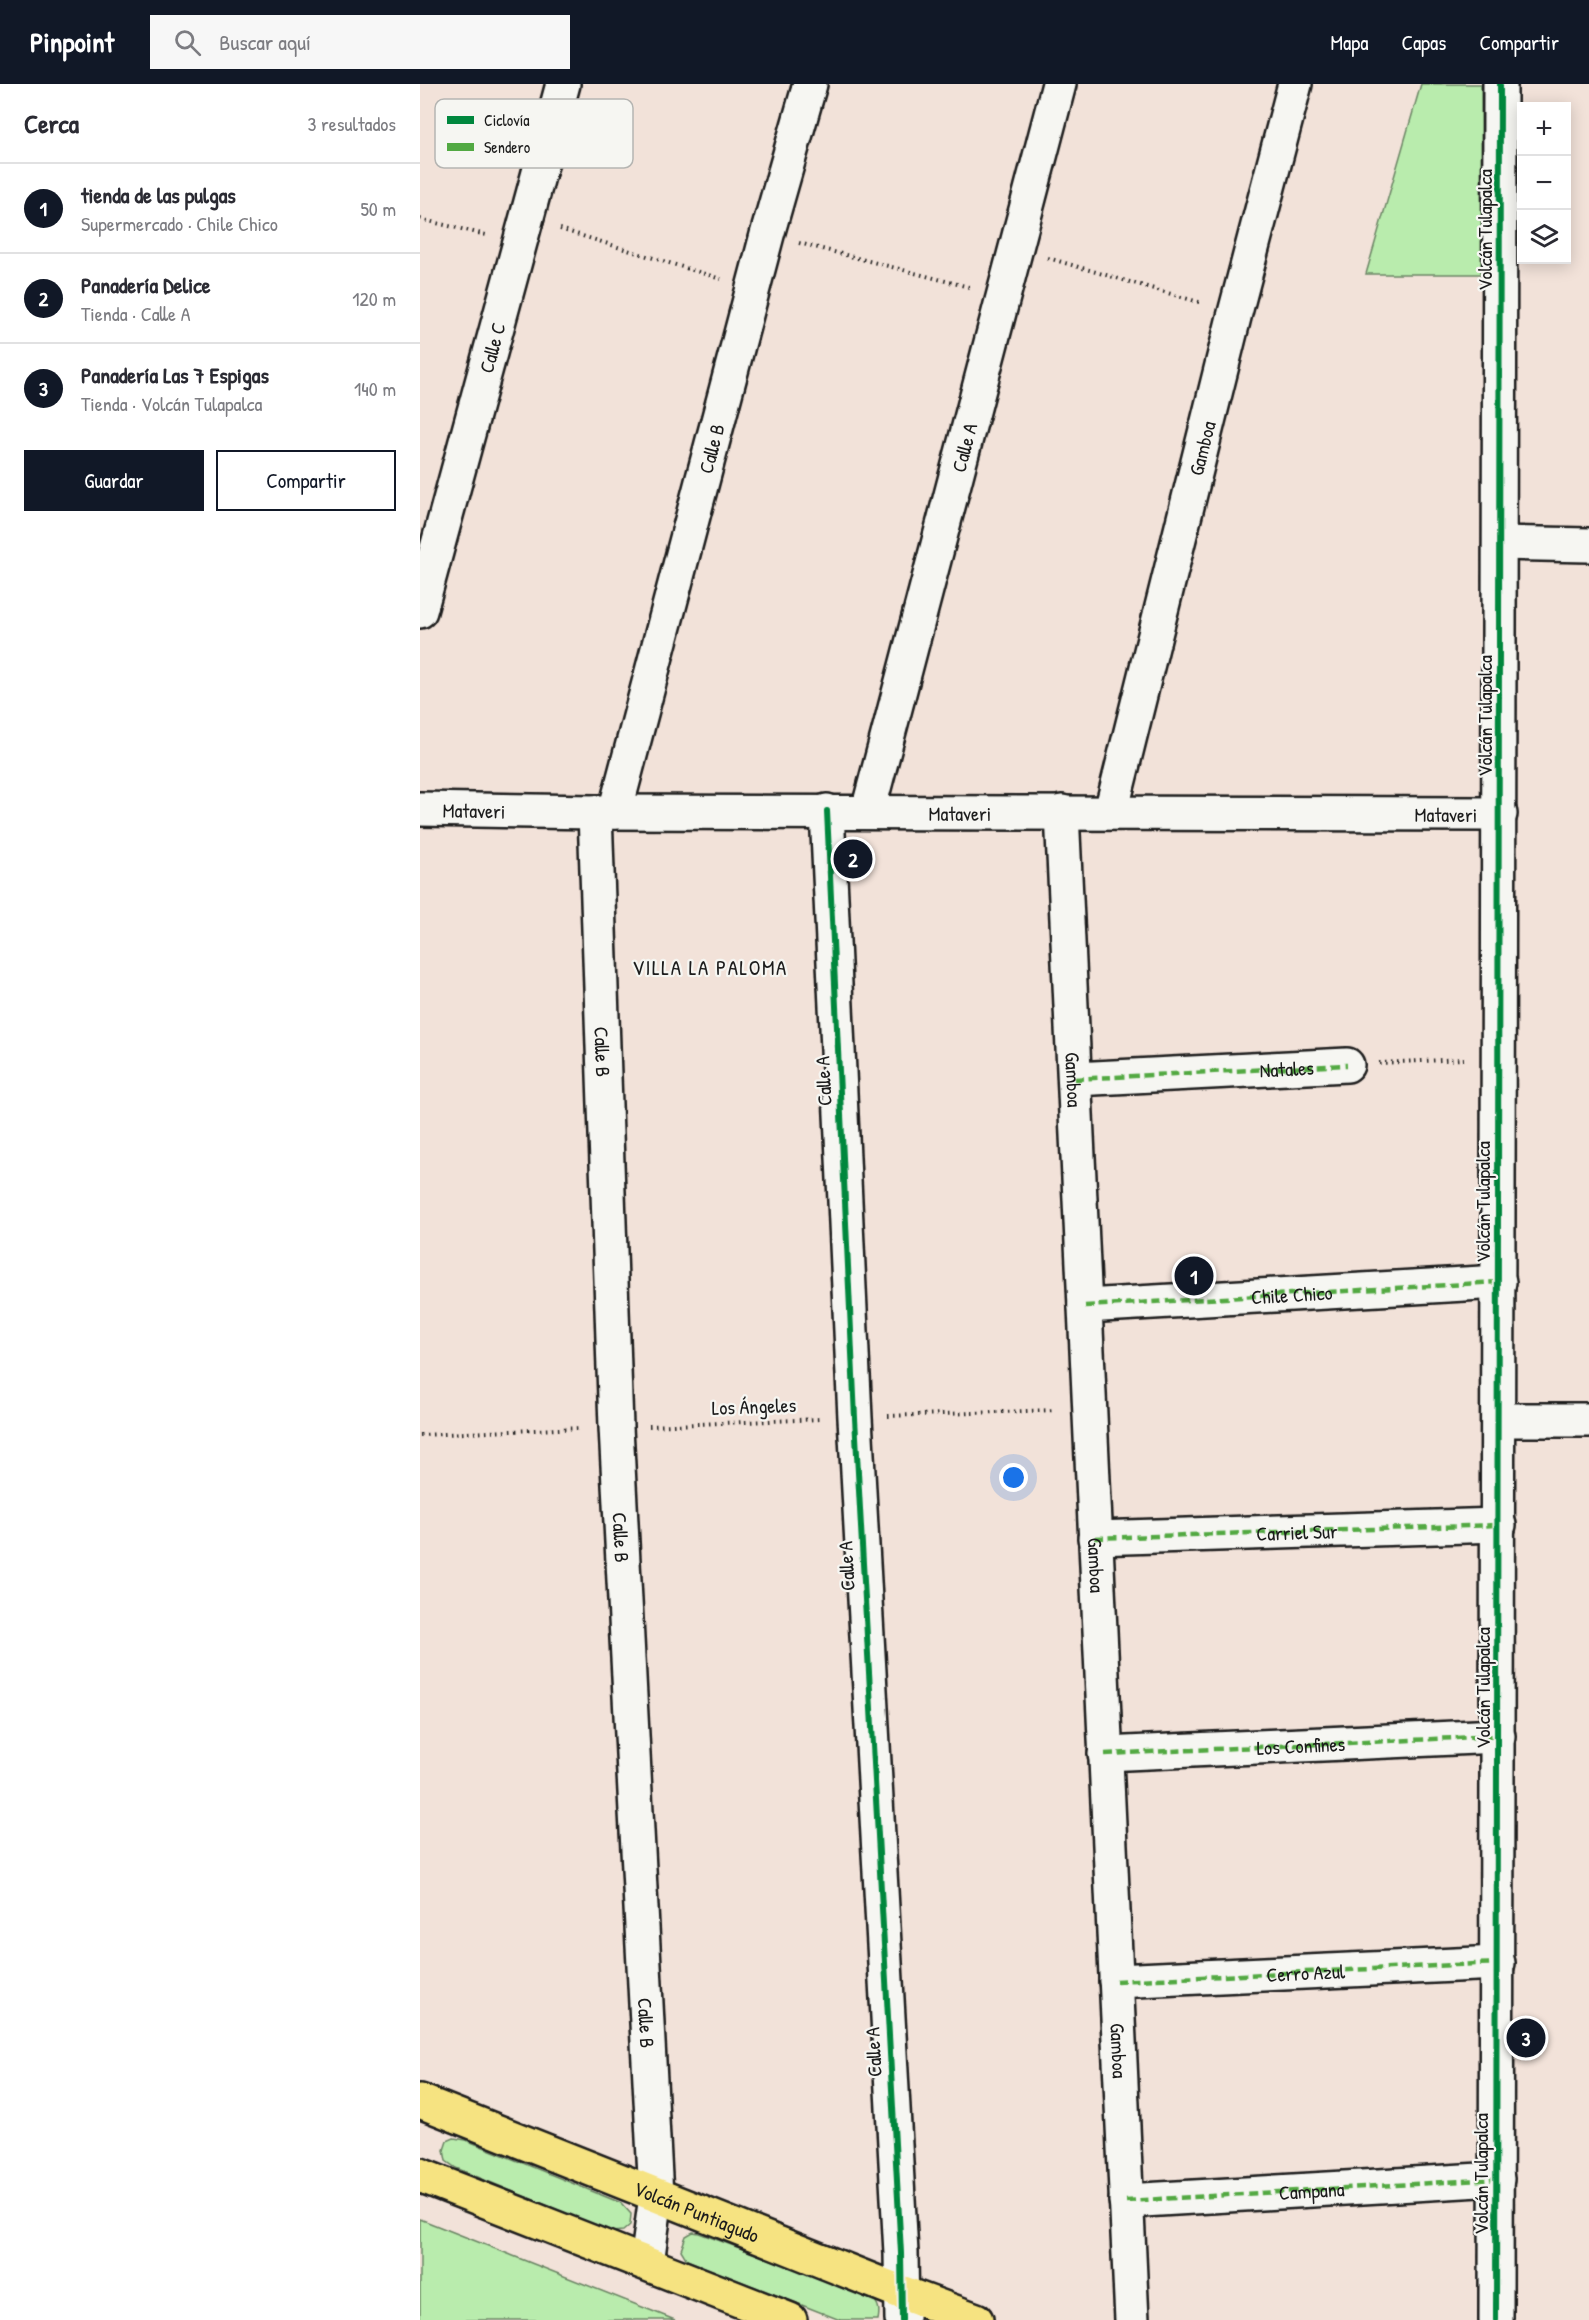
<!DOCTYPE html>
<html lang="es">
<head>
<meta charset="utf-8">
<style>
  body { margin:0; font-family:"Patrick Hand",sans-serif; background:#f7f7f7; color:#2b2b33 }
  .controls { position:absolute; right:18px; top:18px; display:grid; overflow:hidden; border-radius:0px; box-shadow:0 3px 15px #0003 }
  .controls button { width:54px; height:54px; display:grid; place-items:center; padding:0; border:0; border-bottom:2px solid #e1e1e2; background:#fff; color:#2b2b33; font:30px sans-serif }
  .you { position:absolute; left:594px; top:1394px; width:21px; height:21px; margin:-15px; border:4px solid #fff; border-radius:50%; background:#1a73e8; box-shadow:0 0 0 9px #1a73e833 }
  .badge { display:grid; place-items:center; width:39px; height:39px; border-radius:50%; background:#111827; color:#fff; font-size:20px; font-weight:700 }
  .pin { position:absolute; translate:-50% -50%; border:3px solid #fff; box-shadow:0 2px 6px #0006 }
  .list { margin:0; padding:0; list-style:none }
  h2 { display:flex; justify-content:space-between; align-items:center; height:78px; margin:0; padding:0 24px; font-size:26px }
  h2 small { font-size:20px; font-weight:400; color:#7c7c81 }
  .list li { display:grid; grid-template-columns:39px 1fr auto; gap:18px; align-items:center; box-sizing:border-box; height:90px; padding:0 24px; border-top:2px solid #e1e1e2 }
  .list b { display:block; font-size:22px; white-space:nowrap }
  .list p { margin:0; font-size:20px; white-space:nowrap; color:#7c7c81 }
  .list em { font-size:20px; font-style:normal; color:#7c7c81 }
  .actions { display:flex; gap:12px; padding:18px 24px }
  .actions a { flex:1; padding:14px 0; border:2px solid #111827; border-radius:0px; text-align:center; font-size:21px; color:#111827 }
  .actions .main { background:#111827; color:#fff }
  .icon { flex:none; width:33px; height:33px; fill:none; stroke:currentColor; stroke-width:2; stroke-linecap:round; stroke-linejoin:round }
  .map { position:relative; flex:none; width:1169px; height:2236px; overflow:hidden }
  header { display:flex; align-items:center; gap:36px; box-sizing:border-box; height:84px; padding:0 30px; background:#111827; color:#fff }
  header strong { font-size:28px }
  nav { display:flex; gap:33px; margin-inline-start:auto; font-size:21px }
  .search { width:420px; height:54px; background:#f7f7f7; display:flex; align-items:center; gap:15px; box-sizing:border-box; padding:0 21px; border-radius:0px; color:#7c7c81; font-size:22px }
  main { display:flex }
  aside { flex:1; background:#fff }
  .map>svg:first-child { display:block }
  .green { fill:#b9ecad; stroke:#6a8464; stroke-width:1.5 }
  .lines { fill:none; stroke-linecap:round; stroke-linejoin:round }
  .minor-casing { stroke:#1c1c1c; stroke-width:38 }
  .major-casing { stroke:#1c1c1c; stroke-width:38 }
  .path { stroke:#1c1c1c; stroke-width:4; stroke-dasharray:1.5 4.5; stroke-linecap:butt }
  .minor { stroke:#f6f6f2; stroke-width:33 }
  .major { stroke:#f6e381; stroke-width:33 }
  .quiet { stroke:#52a943; stroke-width:4.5; stroke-dasharray:9 4.5; stroke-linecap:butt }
  .cycleway-casing { stroke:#f6f6f2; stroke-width:10 }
  .cycleway { stroke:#00873e; stroke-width:6 }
  .labels { text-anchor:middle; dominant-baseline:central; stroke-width:4.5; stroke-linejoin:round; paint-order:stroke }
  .street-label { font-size:20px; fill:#1c1c1c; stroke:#f6f6f2 }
  .neighbourhood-label { font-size:21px; letter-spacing:1.5px; fill:#1c1c1c; stroke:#f6f6f2 }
  .key { fill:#f6f6f2; stroke:#b5b5b2; stroke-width:1.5 }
  .key-label { font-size:16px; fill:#1c1c1c }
</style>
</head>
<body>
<header>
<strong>Pinpoint</strong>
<div class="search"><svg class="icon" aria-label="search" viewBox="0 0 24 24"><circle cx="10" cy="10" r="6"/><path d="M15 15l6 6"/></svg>Buscar aquí</div>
<nav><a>Mapa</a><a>Capas</a><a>Compartir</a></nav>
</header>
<main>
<aside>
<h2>Cerca<small>3 resultados</small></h2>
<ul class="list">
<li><span class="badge">1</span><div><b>tienda de las pulgas</b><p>Supermercado · Chile Chico</p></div><em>50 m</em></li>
<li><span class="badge">2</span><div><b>Panadería Delice</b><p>Tienda · Calle A</p></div><em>120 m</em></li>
<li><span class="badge">3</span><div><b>Panadería Las 7 Espigas</b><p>Tienda · Volcán Tulapalca</p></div><em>140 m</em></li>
</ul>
<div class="actions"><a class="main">Guardar</a><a>Compartir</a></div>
</aside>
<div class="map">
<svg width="1169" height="2236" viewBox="0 0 1169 2236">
  <rect width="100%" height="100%" fill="#f2e2d9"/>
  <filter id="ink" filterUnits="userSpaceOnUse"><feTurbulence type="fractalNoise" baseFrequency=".0167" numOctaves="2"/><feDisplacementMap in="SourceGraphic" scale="12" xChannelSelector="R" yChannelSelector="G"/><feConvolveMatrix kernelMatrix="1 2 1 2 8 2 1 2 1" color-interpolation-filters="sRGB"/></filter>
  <g filter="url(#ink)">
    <!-- green -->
    <path class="green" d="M1001,0H1061L1062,190H946Z
      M34,2054L46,2056L201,2119L211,2130L210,2141L203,2147L191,2148L36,2084L26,2077L24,2066L27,2057Z
      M0,2135L255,2236H0Z
      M273,2148L279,2149L452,2213C459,2221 460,2226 458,2236H420L267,2176L261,2166L266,2152Z"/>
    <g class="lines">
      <!-- minor casing -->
      <g class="minor-casing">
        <g id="minor">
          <path d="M1080,459L1169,461"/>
          <path id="s1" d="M0,527L143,0"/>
          <path id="s2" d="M0,725L175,728L1080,730"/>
          <path d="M407,727L435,1334L481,2169L482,2236"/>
          <path id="s3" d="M448,727L639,0"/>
          <path id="s4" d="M175,728L196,1343L236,2112L227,2179"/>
          <path id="s5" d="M195,728L347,151L390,0"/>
          <path id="s6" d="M642,728L712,2236"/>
          <path id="s7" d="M691,728L815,229L875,0"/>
          <path id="s8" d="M655,995L927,981"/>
          <path d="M665,1222L1079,1198"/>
          <path d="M1079,1336H1169"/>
          <path id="s9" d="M675,1454L1079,1441"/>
          <path id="s10" d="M685,1670L1078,1652"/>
          <path id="s11" d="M696,1897L1078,1879"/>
          <path id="s12" d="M706,2117L1077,2095"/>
          <path d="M1076,2236L1080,0"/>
        </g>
      </g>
      <!-- major casing -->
      <g class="major-casing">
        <g id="major">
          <path id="s13" d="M0,2017L483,2209L556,2236"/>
          <path d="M0,2091L370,2236"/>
        </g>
      </g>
      <!-- path -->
      <path class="path" d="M0,135L66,151
        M140,145L301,195
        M379,159L549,203
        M628,174L782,219
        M959,979L1044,975
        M468,1332L635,1326
        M229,1342L401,1335
        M0,1351L161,1344"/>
      <!-- minor -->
      <use href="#minor" class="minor"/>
      <!-- major -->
      <use href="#major" class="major"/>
      <!-- quiet -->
      <g class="quiet">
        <path d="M655,995L927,981"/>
        <path id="s14" d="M665,1222L1079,1198"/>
        <path d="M675,1454L1079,1441"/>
        <path d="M685,1670L1078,1652"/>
        <path d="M696,1897L1078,1879"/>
        <path d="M706,2117L1077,2095"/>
      </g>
      <!-- cycleway casing -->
      <g class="cycleway-casing">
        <path id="cycleway" d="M407,727L435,1334L481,2169L482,2236
          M1076,2236L1080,0"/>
      </g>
      <!-- cycleway -->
      <use href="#cycleway" class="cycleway"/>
    </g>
  </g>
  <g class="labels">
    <!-- street labels -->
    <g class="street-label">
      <text transform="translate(1064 146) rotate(-90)">Volcán Tulapalca</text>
      <text stroke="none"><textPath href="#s1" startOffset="273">Calle C</textPath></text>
      <text stroke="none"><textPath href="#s5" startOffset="376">Calle B</textPath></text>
      <text stroke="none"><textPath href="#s3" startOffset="376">Calle A</textPath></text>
      <text stroke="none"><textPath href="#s7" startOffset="375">Gamboa</textPath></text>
      <text transform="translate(1064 632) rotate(-90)">Volcán Tulapalca</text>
      <text stroke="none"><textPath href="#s2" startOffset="54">Mataveri</textPath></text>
      <text stroke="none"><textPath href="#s2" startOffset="540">Mataveri</textPath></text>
      <text stroke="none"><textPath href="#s2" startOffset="1026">Mataveri</textPath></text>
      <text stroke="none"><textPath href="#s4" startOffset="240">Calle B</textPath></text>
      <text stroke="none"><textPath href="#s8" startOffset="212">Natales</textPath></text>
      <text stroke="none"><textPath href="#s6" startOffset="268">Gamboa</textPath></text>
      <text transform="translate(403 997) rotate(-93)">Calle A</text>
      <text transform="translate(1062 1118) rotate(-90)">Volcán Tulapalca</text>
      <text stroke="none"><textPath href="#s14" startOffset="207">Chile Chico</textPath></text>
      <text transform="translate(334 1322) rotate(-2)">Los Ángeles</text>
      <text stroke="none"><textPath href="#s9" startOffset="202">Carriel Sur</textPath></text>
      <text stroke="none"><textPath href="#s4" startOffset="726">Calle B</textPath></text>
      <text transform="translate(426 1482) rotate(-93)">Calle A</text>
      <text stroke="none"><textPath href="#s6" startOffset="754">Gamboa</textPath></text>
      <text transform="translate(1062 1604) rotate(-90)">Volcán Tulapalca</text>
      <text stroke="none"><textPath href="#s10" startOffset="196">Los Confines</textPath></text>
      <text stroke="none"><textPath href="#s11" startOffset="190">Cerro Azul</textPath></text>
      <text stroke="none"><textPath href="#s4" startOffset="1212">Calle B</textPath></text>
      <text stroke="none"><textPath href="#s6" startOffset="1240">Gamboa</textPath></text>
      <text transform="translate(453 1968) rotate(-93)">Calle A</text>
      <text transform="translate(1060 2090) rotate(-90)">Volcán Tulapalca</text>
      <text stroke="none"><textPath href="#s12" startOffset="186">Campana</textPath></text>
      <text stroke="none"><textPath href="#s13" startOffset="298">Volcán Puntiagudo</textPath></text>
    </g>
    <!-- neighbourhood labels -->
    <g class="neighbourhood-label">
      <text x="290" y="883">VILLA LA PALOMA</text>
    </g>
  </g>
  <!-- legend -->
  <rect x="15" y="15" width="198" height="69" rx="9" class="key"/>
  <rect x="27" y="32" width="27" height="8" fill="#00873e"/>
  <rect x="27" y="59" width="27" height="8" fill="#52a943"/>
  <g class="key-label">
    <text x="64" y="42">Ciclovía</text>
    <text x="64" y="69">Sendero</text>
  </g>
</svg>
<div class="controls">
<button>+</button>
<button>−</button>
<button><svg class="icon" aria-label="layers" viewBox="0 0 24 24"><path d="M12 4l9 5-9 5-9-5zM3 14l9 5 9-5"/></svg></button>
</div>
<div class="you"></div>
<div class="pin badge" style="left:774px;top:1192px">1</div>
<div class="pin badge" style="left:433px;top:775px">2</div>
<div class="pin badge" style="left:1106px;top:1954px">3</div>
</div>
</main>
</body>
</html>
